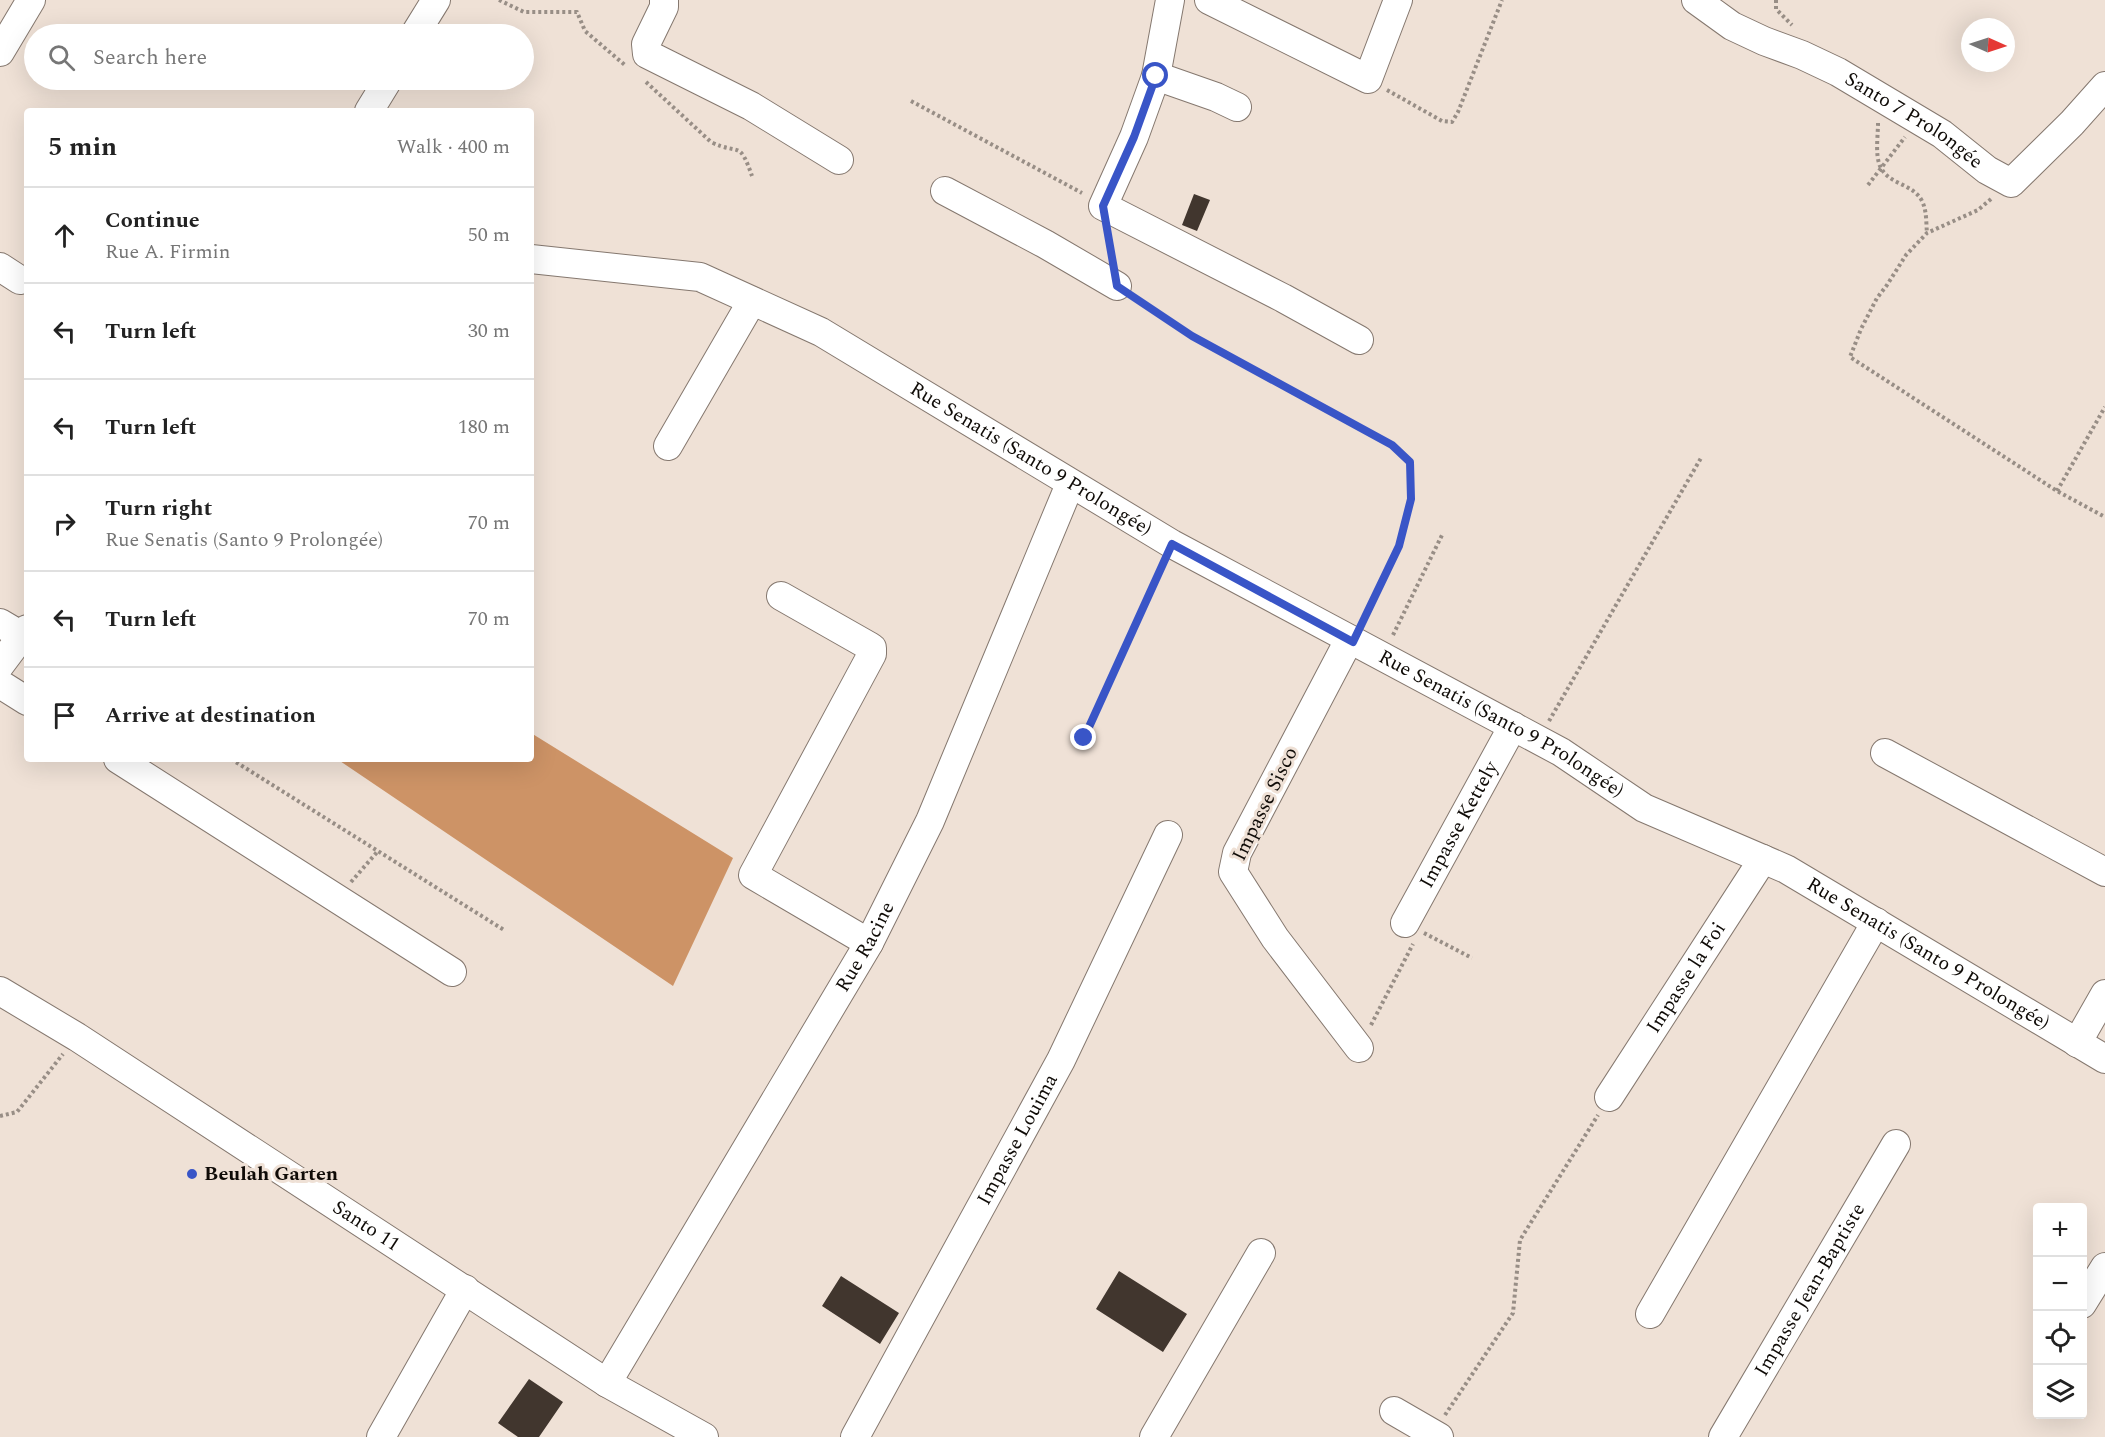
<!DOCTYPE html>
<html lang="en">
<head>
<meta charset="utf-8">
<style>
  body { margin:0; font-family:Spectral,serif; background:#f2f2f2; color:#222 }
  .controls { position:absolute; right:18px; bottom:18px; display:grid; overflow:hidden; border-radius:6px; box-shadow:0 6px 24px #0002 }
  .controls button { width:54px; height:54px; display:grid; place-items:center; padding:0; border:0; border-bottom:2px solid #e0e0e0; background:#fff; color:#222; font:30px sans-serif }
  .compass { position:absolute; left:1961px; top:18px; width:54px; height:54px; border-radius:50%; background:#fff; box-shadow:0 6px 24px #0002; rotate:93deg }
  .stop { position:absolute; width:18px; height:18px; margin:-14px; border:4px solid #3955c7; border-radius:50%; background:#fff }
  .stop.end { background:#3955c7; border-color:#fff; box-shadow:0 2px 6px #0008 }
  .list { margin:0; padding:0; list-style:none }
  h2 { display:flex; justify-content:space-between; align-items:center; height:78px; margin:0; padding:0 24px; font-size:26px }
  h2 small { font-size:20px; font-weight:400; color:#767676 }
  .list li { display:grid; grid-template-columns:39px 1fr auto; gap:18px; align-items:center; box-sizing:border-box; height:96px; padding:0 24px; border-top:2px solid #e0e0e0 }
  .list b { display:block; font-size:22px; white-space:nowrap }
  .list p { margin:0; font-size:20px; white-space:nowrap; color:#767676 }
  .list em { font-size:20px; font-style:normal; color:#767676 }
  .icon { flex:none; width:33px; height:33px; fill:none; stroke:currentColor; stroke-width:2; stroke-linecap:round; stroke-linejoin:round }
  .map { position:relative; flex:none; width:2105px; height:1437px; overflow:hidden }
  .search { position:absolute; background:#fff; box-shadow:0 6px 24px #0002; left:24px; top:24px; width:510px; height:66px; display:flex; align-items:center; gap:15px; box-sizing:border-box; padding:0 21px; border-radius:33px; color:#767676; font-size:22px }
  .panel { position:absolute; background:#fff; box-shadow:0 6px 24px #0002; left:24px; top:108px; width:510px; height:654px; border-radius:6px }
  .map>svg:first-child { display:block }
  .forest { fill:#cd9366 }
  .building { fill:#41362e }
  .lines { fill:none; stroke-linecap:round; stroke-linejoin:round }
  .minor-casing { stroke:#85786f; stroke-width:30 }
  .path { stroke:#988e86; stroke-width:4; stroke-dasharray:3 3; stroke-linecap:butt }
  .minor { stroke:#fff; stroke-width:28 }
  .route { stroke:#3955c7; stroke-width:8 }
  .poi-dot { fill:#3955c7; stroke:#efe1d6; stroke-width:2 }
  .labels { text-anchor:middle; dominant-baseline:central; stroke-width:6; stroke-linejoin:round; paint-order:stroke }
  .street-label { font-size:20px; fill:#0f0b07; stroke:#efe1d6 }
  .poi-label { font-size:20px; font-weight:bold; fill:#0f0b07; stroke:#efe1d6; text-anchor:start }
</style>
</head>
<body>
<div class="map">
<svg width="2105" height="1437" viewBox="0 0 2105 1437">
  <rect width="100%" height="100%" fill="#efe1d6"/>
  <!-- forest -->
  <path class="forest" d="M531,733L733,858L673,986L337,759H531Z"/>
  <!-- building -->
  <path class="building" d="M1194,194L1210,200L1197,231L1182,225Z
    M1119,1271L1187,1314L1163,1352L1096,1309Z
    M841,1276L899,1313L880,1344L822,1306Z
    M529,1379L563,1402L539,1437H518L498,1423Z"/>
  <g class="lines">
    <!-- minor casing -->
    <g class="minor-casing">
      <g id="minor">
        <path d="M664,0V7L646,44L647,54L751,106L839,160"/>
        <path d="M1170,0L1156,76L1134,137L1103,206L1283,298L1359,340"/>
        <path d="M1209,0L1368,79L1398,0"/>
        <path id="s1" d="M1696,0L1732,26L1764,41L1802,55L1838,72L1942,134L1987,170L2011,183L2072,123L2105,86"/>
        <path d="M415,34L436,0"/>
        <path d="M0,52L31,0"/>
        <path d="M1156,76L1216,97L1237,107"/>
        <path d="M369,111L388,80"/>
        <path d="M945,191L1045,244L1117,286"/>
        <path id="s2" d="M531,259L700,277L821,332L1172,544L1561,752L1644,808L1786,869L2105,1059"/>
        <path d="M0,267L20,280"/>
        <path d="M668,446L752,301"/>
        <path d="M781,596L869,646L872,648V654L753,875L869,943"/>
        <path d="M0,623L22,636"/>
        <path d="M1349,640L1237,853L1233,872L1275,938L1359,1048"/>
        <path d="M0,665L27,629"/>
        <path d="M0,684L27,701"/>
        <path d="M1885,753L2105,872"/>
        <path d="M118,759L452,972"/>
        <path id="s3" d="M1405,923L1513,726"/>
        <path id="s4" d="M0,991L77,1037L607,1383L704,1437"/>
        <path d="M2077,1043L2105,994"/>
        <path id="s5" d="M1609,1097L1763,859"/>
        <path d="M2082,1304L2105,1267"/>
        <path d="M1650,1314L1876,922"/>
        <path id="s6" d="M607,1383L869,943L930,821L1070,484"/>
        <path d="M1394,1411L1439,1437"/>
        <path d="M381,1437L465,1289"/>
        <path id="s7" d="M855,1437L1061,1060L1168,835"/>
        <path d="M1154,1437L1261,1253"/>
        <path id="s8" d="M1723,1437L1896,1144"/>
      </g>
    </g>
    <!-- path -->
    <path class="path" d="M499,0L524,12H577L585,31L626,66
      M1776,0V9L1792,25
      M646,82L711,142C740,156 739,139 752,176
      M1387,90L1442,121L1452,122L1458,112L1502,0
      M911,101L1082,193
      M1878,123C1878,136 1875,154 1880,166C1888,185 1913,183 1922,201C1927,211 1926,223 1927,233
      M1868,185L1905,137
      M1991,199L1978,210L1927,233L1906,255L1887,285L1877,298L1861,329L1850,357L2057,491L2105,517
      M1108,236L1112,255
      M1135,298L1192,336L1392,445L1410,462L1411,499L1399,546L1363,621
      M2057,491L2105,407
      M1393,635L1443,533
      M1549,721L1701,458
      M1084,738L1163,564
      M231,759L504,930
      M351,882L378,851
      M1424,933L1472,958
      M1371,1025L1413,944
      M0,1116L17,1112L63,1054
      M1445,1415L1513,1313L1520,1240L1598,1115"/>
    <!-- minor -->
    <use href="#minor" class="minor"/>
  </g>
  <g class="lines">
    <!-- route -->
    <path class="route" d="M1084,738L1172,544L1353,642L1399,546L1411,499L1410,462L1392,445L1192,336L1117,286L1103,206L1134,137L1156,76"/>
  </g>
  <!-- markers -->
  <circle class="poi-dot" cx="192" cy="1174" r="6"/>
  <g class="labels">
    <!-- street labels -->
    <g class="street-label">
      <text stroke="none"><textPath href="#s1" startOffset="250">Santo 7 Prolongée</textPath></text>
      <text stroke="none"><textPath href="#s2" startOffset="548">Rue Senatis (Santo 9 Prolongée)</textPath></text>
      <text stroke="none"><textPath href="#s2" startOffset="1088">Rue Senatis (Santo 9 Prolongée)</textPath></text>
      <text transform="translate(1265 804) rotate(-64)">Impasse Sisco</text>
      <text stroke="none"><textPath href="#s3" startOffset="112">Impasse Kettely</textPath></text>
      <text stroke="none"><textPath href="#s6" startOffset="507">Rue Racine</textPath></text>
      <text stroke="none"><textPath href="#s2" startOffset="1574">Rue Senatis (Santo 9 Prolongée)</textPath></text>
      <text stroke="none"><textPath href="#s5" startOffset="142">Impasse la Foi</textPath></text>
      <text stroke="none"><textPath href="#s7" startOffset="339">Impasse Louima</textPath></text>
      <text stroke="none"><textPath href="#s4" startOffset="435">Santo 11</textPath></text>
      <text stroke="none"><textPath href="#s8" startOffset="171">Impasse Jean-Baptiste</textPath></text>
    </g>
    <!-- poi labels -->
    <g class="poi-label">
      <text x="204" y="1174">Beulah Garten</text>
    </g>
  </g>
</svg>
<div class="controls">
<button>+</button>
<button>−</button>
<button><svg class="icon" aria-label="locate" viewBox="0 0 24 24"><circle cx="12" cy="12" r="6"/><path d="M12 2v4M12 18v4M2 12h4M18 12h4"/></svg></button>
<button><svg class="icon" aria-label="layers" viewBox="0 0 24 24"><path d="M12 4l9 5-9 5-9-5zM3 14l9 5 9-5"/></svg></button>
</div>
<svg class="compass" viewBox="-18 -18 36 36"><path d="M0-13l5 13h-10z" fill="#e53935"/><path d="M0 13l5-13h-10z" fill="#767676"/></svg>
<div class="stop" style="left:1156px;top:76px"></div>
<div class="stop end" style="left:1084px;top:738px"></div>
<div class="search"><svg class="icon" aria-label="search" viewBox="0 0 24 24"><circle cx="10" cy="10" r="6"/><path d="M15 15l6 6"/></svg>Search here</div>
<section class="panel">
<h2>5 min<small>Walk · 400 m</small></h2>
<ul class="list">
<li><svg class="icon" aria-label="ahead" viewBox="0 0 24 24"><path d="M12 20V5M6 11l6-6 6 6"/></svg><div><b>Continue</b><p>Rue A. Firmin</p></div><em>50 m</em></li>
<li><svg class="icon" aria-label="left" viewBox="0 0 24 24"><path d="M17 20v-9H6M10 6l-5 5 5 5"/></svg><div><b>Turn left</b></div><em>30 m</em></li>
<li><svg class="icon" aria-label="left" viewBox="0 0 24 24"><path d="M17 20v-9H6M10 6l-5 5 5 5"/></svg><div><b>Turn left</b></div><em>180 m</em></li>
<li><svg class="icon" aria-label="right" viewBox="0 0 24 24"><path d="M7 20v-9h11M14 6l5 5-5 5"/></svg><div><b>Turn right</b><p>Rue Senatis (Santo 9 Prolongée)</p></div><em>70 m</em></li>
<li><svg class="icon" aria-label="left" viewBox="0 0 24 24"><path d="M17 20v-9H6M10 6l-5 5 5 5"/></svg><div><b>Turn left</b></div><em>70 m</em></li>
<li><svg class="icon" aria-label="arrive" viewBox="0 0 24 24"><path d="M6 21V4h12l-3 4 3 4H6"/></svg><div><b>Arrive at destination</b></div></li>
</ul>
</section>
</div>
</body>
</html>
